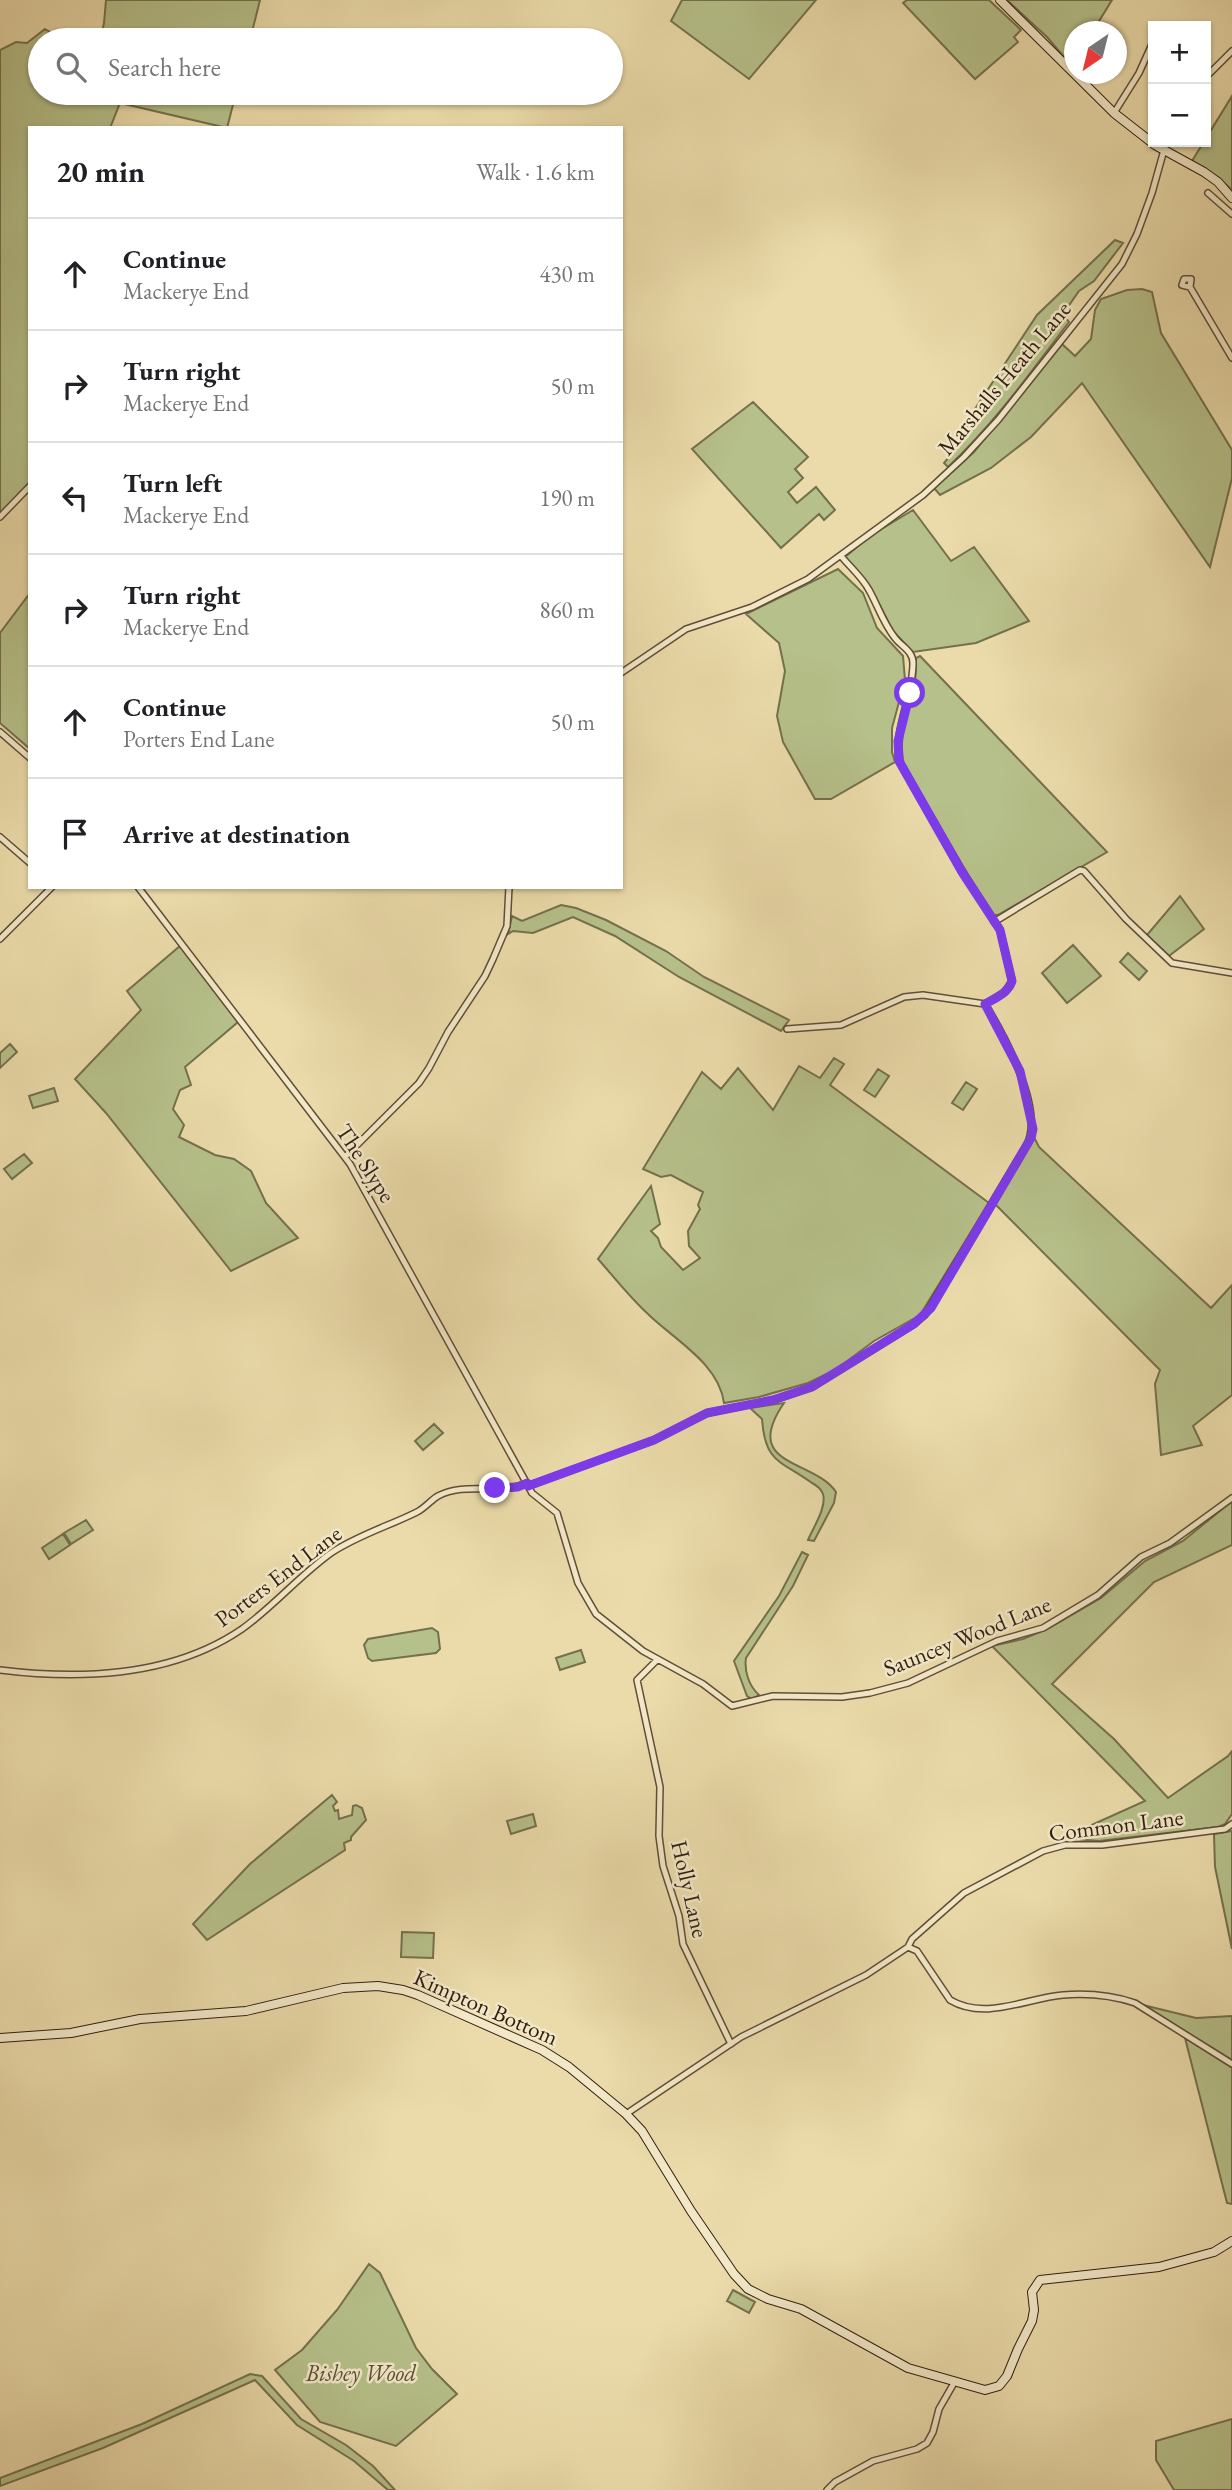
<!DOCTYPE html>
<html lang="en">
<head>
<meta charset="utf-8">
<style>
  body { margin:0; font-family:"EB Garamond",serif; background:#f2f2f2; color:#202124 }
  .controls { position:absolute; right:21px; top:21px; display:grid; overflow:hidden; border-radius:0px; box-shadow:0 2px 5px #0004 }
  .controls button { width:63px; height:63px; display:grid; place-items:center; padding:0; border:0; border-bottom:2px solid #e0e0e0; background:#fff; color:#202124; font:35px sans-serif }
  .compass { position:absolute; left:1064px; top:21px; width:63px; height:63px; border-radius:50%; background:#fff; box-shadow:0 2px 5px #0004; rotate:215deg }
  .stop { position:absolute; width:21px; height:21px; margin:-16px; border:5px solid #7c3aed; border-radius:50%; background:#fff }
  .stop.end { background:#7c3aed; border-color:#fff; box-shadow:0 2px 7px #0008 }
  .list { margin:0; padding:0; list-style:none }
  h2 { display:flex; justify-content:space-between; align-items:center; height:91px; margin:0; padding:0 28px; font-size:30px }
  h2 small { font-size:23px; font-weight:400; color:#757577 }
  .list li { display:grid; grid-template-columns:46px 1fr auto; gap:21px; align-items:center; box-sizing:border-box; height:112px; padding:0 28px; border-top:2px solid #e0e0e0 }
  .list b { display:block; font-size:26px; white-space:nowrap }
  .list p { margin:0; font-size:23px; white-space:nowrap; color:#757577 }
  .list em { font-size:23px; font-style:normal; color:#757577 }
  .icon { flex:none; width:38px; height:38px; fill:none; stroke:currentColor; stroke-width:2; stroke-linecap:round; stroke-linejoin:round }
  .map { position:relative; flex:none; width:1232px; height:2490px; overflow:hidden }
  .search { position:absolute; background:#fff; box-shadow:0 2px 5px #0004; left:28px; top:28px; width:595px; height:77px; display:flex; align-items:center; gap:18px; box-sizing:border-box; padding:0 24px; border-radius:38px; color:#757577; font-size:26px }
  .panel { position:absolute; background:#fff; box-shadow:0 2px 5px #0004; left:28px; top:126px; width:595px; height:763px; border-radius:0px }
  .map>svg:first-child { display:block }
  .green { fill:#b6c08a; stroke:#74704d; stroke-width:2 }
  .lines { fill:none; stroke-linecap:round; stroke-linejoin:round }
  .minor-casing { stroke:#604e36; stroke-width:8 }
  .secondary-casing { stroke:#311f10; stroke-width:10 }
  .minor { stroke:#f2e8c8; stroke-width:5 }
  .secondary { stroke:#f2e8c8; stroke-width:8 }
  .route { stroke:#7c3aed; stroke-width:9 }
  .labels { text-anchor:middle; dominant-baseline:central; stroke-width:5; stroke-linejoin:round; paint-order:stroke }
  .street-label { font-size:23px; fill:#311f10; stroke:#f2e8c8 }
  .park-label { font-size:23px; font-style:italic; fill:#594f35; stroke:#f2e8c8 }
</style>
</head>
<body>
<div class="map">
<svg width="1232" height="2490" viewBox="0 0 1232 2490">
  <rect width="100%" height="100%" fill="#ebdbaa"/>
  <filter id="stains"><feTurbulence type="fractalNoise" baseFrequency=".00286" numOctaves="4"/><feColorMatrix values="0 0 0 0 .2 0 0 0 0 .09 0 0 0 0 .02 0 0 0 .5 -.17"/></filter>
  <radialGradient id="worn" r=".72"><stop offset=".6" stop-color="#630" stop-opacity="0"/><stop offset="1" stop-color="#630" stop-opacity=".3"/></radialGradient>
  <!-- green -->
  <path class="green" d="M106,0H260L250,40H100L104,23Z
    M682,0H816L749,79L671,21Z
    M907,0H989L1021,30L1014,37L1018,42L975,79L903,3Z
    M1007,0H1112L1093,31L1074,32V57L1070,64L1047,37Z
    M45,29L64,40H40V93H84L94,97L95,93H236L227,128L120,103L110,128H30V482L0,514V50L16,42L27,43Z
    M1232,96V190L1219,178L1192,161Z
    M1115,240L1123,243L1094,281L1079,291L1063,314L1069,322C1031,372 994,424 948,467L944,463L972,430L965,424L1037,315Z
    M1142,289L1152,292L1161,333L1232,450V478L1210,567L1082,383L1031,437L991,468L940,495L934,488L974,452L1062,344L1075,356L1091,339L1095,310L1101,299L1127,290Z
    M753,402L808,457L795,469L803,478L788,492L797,503L816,487L835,510L824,520L819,514L781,548L692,449Z
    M913,510L951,561L974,547L1029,621L976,643L913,652L893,631L871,588L844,558L870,536Z
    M838,569L863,593L877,628L903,656L905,680L892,728V752L895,762L831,799H815L783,742L777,716L785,671L779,643L746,614Z
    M30,593V749L0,723V633Z
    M920,656L1107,852L998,915H992L905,768C896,740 909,714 914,686C916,677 916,667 916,658Z
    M1180,896L1204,929L1169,956L1147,935Z
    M561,905L576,908L606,920L666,951L704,977L789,1020L781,1031L679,977L615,936L573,917L533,933L513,931L508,934L512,916L522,921Z
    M1073,945L1101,976L1067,1003L1042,973Z
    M180,946L238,1022L185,1067L191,1085L180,1090L173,1109L184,1125L179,1137L215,1155L234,1159L251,1171L266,1203L298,1238L231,1271L106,1113L75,1079L141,1010L127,991Z
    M1128,953L1147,971L1139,980L1120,962Z
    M10,1044L17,1052L0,1068V1053Z
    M834,1058L844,1064L830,1085L989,1203L920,1315L874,1341L835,1370L808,1383L759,1397L724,1403C719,1364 675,1340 649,1315C630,1298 614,1277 598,1259L651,1186L660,1224L651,1231L658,1238L661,1247L683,1270L700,1258L689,1246L688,1231L700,1209L698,1205L703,1192L671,1175L661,1177L643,1169L702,1072L721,1089L738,1068L773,1110L799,1066L820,1078Z
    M878,1069L889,1076L875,1097L864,1090Z
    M966,1082L977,1089L963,1110L952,1103Z
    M54,1088L58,1101L33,1108L29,1096Z
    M1035,1139L1039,1147L1211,1308L1232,1285V1395L1193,1426L1202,1445L1161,1455L1155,1384L1160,1370L994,1203L1032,1141Z
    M24,1154L32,1163L12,1179L4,1169Z
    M784,1403C740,1467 814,1459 836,1492L834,1503L814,1541L808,1540C813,1528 827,1507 823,1494C821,1489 816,1485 812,1483C780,1460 765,1463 762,1419L750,1408Z
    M434,1424L443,1433L423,1450L415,1441Z
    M1232,1501V1545L1154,1582L1052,1684L1114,1739L1168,1798L1228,1756L1232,1751V1814L1225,1824L1218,1827L1099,1841L1074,1839L1076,1832L1145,1801L992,1646L1023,1639L1047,1629L1101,1598L1145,1561L1183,1541Z
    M86,1520L93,1530L71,1544L64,1533Z
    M63,1534L70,1545L49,1559L42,1548Z
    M802,1552L808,1555L793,1586L746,1658C744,1671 749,1686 759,1695L752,1699L747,1696L734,1661L779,1596Z
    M432,1628L438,1632L440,1649L436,1653L372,1661L368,1658L364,1645L368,1639Z
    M581,1650L585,1662L560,1670L556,1658Z
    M332,1795L337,1802L333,1806L335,1811L338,1810L339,1819L352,1815L353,1806L356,1805L362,1808L366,1820L351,1837V1840L344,1843L345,1850L207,1940L193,1924L250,1864Z
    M533,1814L536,1826L511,1834L507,1821Z
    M1232,1831V1949L1215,1867L1214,1834Z
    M402,1932L434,1933L433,1958L401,1957Z
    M1143,2005L1196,2018L1232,2016V2060Z
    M1185,2038L1232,2067V2204L1227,2203Z
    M369,2264L380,2273L416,2348L432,2369L457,2394L396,2446L320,2422L275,2370L302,2350L337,2310Z
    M733,2290L755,2302L749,2313L727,2301Z
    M250,2374L262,2376L301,2419L346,2445L373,2466L395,2490H388L354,2461L297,2425L255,2380L103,2448L0,2486V2478L142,2424Z
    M1232,2419V2490H1174L1156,2460V2441Z"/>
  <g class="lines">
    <!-- minor casing -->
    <g class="minor-casing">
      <path id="minor" d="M1206,77L1232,51
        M1114,113L1139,73L1153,42
        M1208,193L1232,214
        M1190,287L1182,285L1184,279H1191L1190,287L1232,358
        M0,517L30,486
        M621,673L686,629L752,607L808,579L923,495L964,457L998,420L1122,264L1137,234L1152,193L1164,150
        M0,732L30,758
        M0,837L30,863
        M138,887L350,1164L532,1493L557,1513L578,1583L596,1614L643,1651L703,1684L732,1706L773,1696L842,1697L870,1693L908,1683L997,1641L1043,1628L1098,1595L1141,1557L1170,1543L1232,1498
        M994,922L1080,870L1084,871L1126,919L1172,963L1232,973
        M0,939L52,887
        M787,1029L841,1025L904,997L923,995L985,1004L1005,992L1012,981L1000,930L962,871L899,761C894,727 913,697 913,663C913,651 902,647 895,638C883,623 878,606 869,590C862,577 850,567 841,556
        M345,1157L419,1083L429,1068L448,1032L485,976L493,959L507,926L509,887
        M528,1486L654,1440L707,1413L773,1400L812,1387L914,1324L925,1315L1026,1146C1046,1112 1004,1035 985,1004
        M657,1660L637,1680L660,1787L659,1836L663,1866L679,1916L683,1944L731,2044
        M0,1670C81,1680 172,1677 242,1629C273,1607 299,1576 331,1553C358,1535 389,1526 417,1512C425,1508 431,1500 438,1496C466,1481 499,1496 527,1483
        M908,1947L912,1939L964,1893L1043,1851L1065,1845H1102L1225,1829L1232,1824
        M626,2114L741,2037L866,1975L908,1947L917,1951L950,2000C985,2021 1027,1998 1063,1995C1088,1993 1111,1995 1135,2003L1232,2064
        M827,2490L835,2482L873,2461L917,2449L927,2443L933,2432L939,2409L954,2383"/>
    </g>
    <!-- secondary casing -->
    <g class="secondary-casing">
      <path id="secondary" d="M1000,0L1114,113L1155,145L1204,172L1218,182L1232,198
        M0,2038L71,2033L140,2019L246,2011L343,1988L378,1986L403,1990L418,1995L542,2050L569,2067L626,2114L642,2131L691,2211L734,2274L748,2289L768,2299L801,2309L908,2368L985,2390L999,2386L1007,2376L1018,2349L1032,2321L1034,2310L1032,2292L1040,2280L1159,2267L1214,2252L1232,2241"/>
    </g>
    <!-- minor -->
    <use href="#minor" class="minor"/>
    <!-- secondary -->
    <use href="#secondary" class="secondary"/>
  </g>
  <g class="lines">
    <!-- route -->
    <path class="route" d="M495,1488L518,1487L527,1483L528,1486L654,1440L707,1413L773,1400L812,1387L914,1324L931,1308L1031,1138L1033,1129L1020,1071L985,1004C996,998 1008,993 1012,981L1000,930L962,872L899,761L898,741L910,693"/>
  </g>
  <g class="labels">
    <!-- street labels -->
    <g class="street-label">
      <text transform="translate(1004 378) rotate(-50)">Marshalls Heath Lane</text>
      <text transform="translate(366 1163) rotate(57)">The Slype</text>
      <text transform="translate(278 1576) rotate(-37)">Porters End Lane</text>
      <text transform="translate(967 1636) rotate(-22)">Sauncey Wood Lane</text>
      <text transform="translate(1116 1825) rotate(-7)">Common Lane</text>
      <text transform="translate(690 1889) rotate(77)">Holly Lane</text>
      <text transform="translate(486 2007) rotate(24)">Kimpton Bottom</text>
    </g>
    <!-- park labels -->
    <g class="park-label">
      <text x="361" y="2373">Bishey Wood</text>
    </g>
  </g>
  <rect width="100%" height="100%" filter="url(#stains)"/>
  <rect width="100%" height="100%" fill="url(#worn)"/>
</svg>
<div class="controls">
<button>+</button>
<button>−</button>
</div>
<svg class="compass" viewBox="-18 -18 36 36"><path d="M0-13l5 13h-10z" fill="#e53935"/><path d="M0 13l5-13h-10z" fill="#757577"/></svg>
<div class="stop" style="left:910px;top:693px"></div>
<div class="stop end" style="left:495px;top:1488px"></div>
<div class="search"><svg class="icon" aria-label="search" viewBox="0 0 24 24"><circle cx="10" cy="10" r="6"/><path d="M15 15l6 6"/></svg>Search here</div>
<section class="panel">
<h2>20 min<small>Walk · 1.6 km</small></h2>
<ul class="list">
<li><svg class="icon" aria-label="ahead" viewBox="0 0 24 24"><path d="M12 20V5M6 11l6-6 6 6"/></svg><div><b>Continue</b><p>Mackerye End</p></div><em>430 m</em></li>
<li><svg class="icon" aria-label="right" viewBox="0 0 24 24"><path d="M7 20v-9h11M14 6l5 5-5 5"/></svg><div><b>Turn right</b><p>Mackerye End</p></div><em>50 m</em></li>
<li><svg class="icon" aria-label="left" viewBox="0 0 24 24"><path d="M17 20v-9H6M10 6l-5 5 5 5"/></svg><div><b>Turn left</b><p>Mackerye End</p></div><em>190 m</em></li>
<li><svg class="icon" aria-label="right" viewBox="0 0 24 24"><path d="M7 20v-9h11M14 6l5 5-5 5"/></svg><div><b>Turn right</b><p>Mackerye End</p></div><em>860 m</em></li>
<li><svg class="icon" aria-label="ahead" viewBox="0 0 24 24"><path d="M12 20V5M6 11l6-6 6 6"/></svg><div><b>Continue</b><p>Porters End Lane</p></div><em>50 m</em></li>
<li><svg class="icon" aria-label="arrive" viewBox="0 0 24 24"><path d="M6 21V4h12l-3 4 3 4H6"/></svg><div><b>Arrive at destination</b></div></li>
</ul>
</section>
</div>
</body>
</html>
